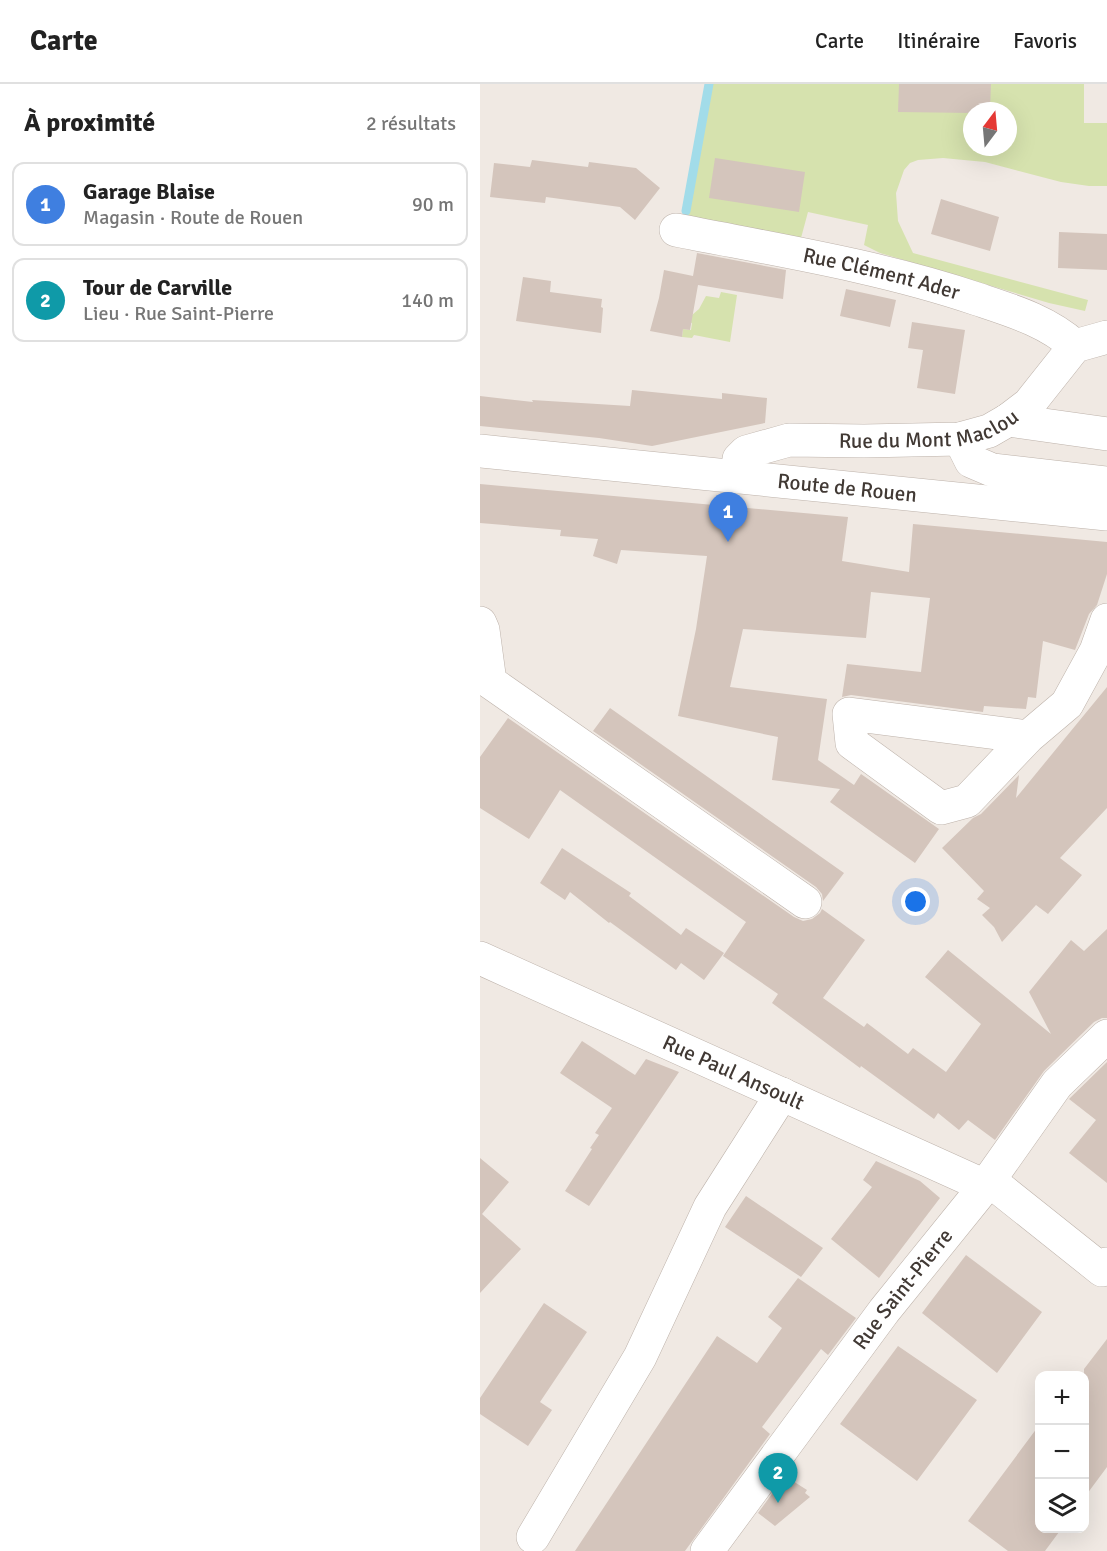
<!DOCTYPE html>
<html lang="fr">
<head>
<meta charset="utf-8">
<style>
  body { margin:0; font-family:Signika,sans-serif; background:#f6f6f6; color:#222 }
  .controls { position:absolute; right:18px; bottom:18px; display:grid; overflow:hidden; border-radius:12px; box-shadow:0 6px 24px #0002 }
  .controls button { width:54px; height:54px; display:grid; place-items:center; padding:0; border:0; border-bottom:2px solid #e0e0e0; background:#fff; color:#222; font:30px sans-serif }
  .compass { position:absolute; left:483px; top:18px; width:54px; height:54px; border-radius:50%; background:#fff; box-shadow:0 6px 24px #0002; rotate:16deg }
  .you { position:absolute; left:436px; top:818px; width:21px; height:21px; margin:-15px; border:4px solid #fff; border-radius:50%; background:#1a73e8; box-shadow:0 0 0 9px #1a73e833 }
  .badge { display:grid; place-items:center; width:39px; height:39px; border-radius:50%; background:#0b8043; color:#fff; font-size:20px; font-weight:700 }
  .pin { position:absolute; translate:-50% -50px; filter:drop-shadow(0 2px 3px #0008) }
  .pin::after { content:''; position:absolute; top:32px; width:21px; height:18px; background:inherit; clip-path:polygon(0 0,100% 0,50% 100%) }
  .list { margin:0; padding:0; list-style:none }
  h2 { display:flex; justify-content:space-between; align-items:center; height:78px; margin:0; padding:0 24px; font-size:26px }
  h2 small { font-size:20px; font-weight:400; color:#767676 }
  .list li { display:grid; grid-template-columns:39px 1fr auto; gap:18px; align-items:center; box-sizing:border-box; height:84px; margin:0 12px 12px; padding:0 12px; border:2px solid #e0e0e0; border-radius:12px }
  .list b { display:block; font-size:22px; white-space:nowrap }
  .list p { margin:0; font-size:20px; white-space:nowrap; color:#767676 }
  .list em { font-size:20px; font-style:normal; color:#767676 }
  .icon { flex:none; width:33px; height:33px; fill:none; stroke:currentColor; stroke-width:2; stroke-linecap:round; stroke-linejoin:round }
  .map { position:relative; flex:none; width:627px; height:1467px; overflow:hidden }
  header { display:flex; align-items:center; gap:36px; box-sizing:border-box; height:84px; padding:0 30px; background:#fff; border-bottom:2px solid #e0e0e0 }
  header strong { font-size:28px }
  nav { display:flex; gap:33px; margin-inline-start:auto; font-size:21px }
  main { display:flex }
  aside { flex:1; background:#fff }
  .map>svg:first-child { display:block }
  .green { fill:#d6e2ae; fill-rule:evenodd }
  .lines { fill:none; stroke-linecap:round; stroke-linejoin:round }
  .stream { stroke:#a2dce9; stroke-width:9 }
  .building { fill:#d4c5bc }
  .minor-casing { stroke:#bdb2aa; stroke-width:34 }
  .minor { stroke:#fff; stroke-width:33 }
  .labels { text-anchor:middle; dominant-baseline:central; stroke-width:4.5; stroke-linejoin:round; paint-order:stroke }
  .street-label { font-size:21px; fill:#413934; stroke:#fff }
</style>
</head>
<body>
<header>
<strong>Carte</strong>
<nav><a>Carte</a><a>Itinéraire</a><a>Favoris</a></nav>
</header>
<main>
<aside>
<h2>À proximité<small>2 résultats</small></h2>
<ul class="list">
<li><span class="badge" style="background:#3f7fe0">1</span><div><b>Garage Blaise</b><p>Magasin · Route de Rouen</p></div><em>90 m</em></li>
<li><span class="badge" style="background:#0f9aa8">2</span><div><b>Tour de Carville</b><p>Lieu · Rue Saint-Pierre</p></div><em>140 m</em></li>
</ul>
</aside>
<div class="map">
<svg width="627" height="1467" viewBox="0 0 627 1467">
  <rect width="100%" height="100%" fill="#f0e9e3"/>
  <!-- green -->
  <path class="green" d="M227,0H604V39H627V102H609L581,98L505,78L463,74L438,76L430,79L424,86L416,109L418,137L433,169L608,216L605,227L569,219L400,169L384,161L388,141L328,128L321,154L205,132ZM492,27H528V63H492Z
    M241,208L257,211L250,258L214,251L212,254L202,253L203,245L211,246L212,239L205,237L219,225L226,212L239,214Z"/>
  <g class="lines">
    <!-- stream -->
    <path class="stream" d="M206,127L229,0"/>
  </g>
  <!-- building -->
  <path class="building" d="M419,0H511L510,27H492V29L418,28Z
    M235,74L325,88L319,128L229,114Z
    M52,76L108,83L109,78L156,84L180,104L155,136L140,123L66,113L65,119L10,113L14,79L50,83Z
    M461,115L519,133L510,167L451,150Z
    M579,148L627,150V186L578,184Z
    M217,169L306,186L303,215L218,201L210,246L203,245L202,253L170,247L179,214L184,186L213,192Z
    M43,193L71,197L70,208L122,215L121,223L123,224L121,249L36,237Z
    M366,205L416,216L410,243L360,232Z
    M432,238L485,246L475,310L437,304L443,266L428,264Z
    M152,306L242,315V309L287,314L285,339L172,362L119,354L0,342V312L53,318L52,316L150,322Z
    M0,400L368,433L362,477L429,488L433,440L627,458V490L617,521L609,530L595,566L563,557L556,614L548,613L546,625L504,622L503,628L371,611L362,613L367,580L441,588L450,514L391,508L386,554L263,545L250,603L347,615L338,676L374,701L381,690L459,745L435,779L350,718L360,705L292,696L298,653L198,632L216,545L227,472L141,466L137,480L113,472L118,455L80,452L81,446L0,439Z
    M627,603V724L580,774L602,791L568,830L556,821L522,858L514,843L502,831L510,824L497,815L504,807L462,764L493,734L501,730L539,691L536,714Z
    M130,624L364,789L343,817L342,810L336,803L113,647Z
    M28,634L314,833L323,837L332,835L340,829L342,825L385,856L343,914L384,943L387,939L428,970L433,964L466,988L501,940L445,893L468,866L571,950L549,908L591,856L604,867L627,845V934H622L614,938L564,987L515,1056L488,1036L479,1046L458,1029L454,1035L381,982L380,984L292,919L298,910L243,872L266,838L80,706L49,755L0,724V673Z
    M82,764L151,809L149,812L201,851L206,844L244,869L224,896L201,879L196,886L130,838L129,839L90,808L85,816L60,799Z
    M102,957L155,991L166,975L199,988L109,1122L85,1107L112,1065L110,1064L119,1051L115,1049L132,1024L80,989Z
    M627,978V1099L589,1069L616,1036L589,1015Z
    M0,1074L29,1098L2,1130L41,1165L0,1209Z
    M396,1077L440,1097L460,1114L399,1194L351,1155L392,1103L383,1096Z
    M266,1112L343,1164L321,1193L245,1143Z
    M486,1171L562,1228L517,1289L442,1229Z
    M318,1194L376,1234L348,1271L341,1265L282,1343L290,1350L205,1467H95L237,1252L277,1279L302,1244L288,1233Z
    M64,1219L107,1248L60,1318L72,1326L48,1362L0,1330V1314Z
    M627,1255V1383L604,1414V1285Z
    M418,1262L497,1316L437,1397L360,1340Z
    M560,1340V1444H582L565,1467H528L488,1437Z
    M305,1392L327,1406L325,1409L330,1413L295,1442L278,1429Z"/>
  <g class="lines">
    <!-- minor casing -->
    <g class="minor-casing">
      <g id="minor">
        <path id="s1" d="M196,146C297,166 399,182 497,215C533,227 567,237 595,262"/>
        <path d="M528,336L627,350"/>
        <path d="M480,355L491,377L512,386L627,399"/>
        <path id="s2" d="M0,367L627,430"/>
        <path id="s3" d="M257,393L259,375L266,368L309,356L384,357L480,355L509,347L528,336L549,320L595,262L627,253"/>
        <path d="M0,539L3,546L10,598L325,818"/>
        <path d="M548,653L369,630L372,659L461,724L487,717L548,653L587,620L616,567L627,536"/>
        <path id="s4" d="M0,874L505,1102"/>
        <path d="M509,1096L622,1186L627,1180"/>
        <path d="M53,1453L160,1273L230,1123L302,1010"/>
        <path id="s5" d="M227,1467L404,1227L505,1102L577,1000L627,952"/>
      </g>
    </g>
    <!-- minor -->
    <use href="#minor" class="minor"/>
  </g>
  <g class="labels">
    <!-- street labels -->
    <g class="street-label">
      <text stroke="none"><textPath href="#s1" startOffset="210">Rue Clément Ader</textPath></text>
      <text stroke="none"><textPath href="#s3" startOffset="214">Rue du Mont Maclou</textPath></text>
      <text stroke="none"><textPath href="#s2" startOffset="369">Route de Rouen</textPath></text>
      <text stroke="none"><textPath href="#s4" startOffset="278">Rue Paul Ansoult</textPath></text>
      <text stroke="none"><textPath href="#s5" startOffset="327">Rue Saint-Pierre</textPath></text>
    </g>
  </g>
</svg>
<div class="controls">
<button>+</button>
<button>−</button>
<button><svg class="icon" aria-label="layers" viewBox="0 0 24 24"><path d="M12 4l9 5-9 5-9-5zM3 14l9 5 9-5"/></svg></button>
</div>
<svg class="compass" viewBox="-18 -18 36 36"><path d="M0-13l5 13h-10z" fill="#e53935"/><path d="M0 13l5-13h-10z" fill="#767676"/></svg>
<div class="you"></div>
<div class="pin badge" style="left:248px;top:458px;background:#3f7fe0">1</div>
<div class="pin badge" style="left:298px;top:1419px;background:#0f9aa8">2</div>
</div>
</main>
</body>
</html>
